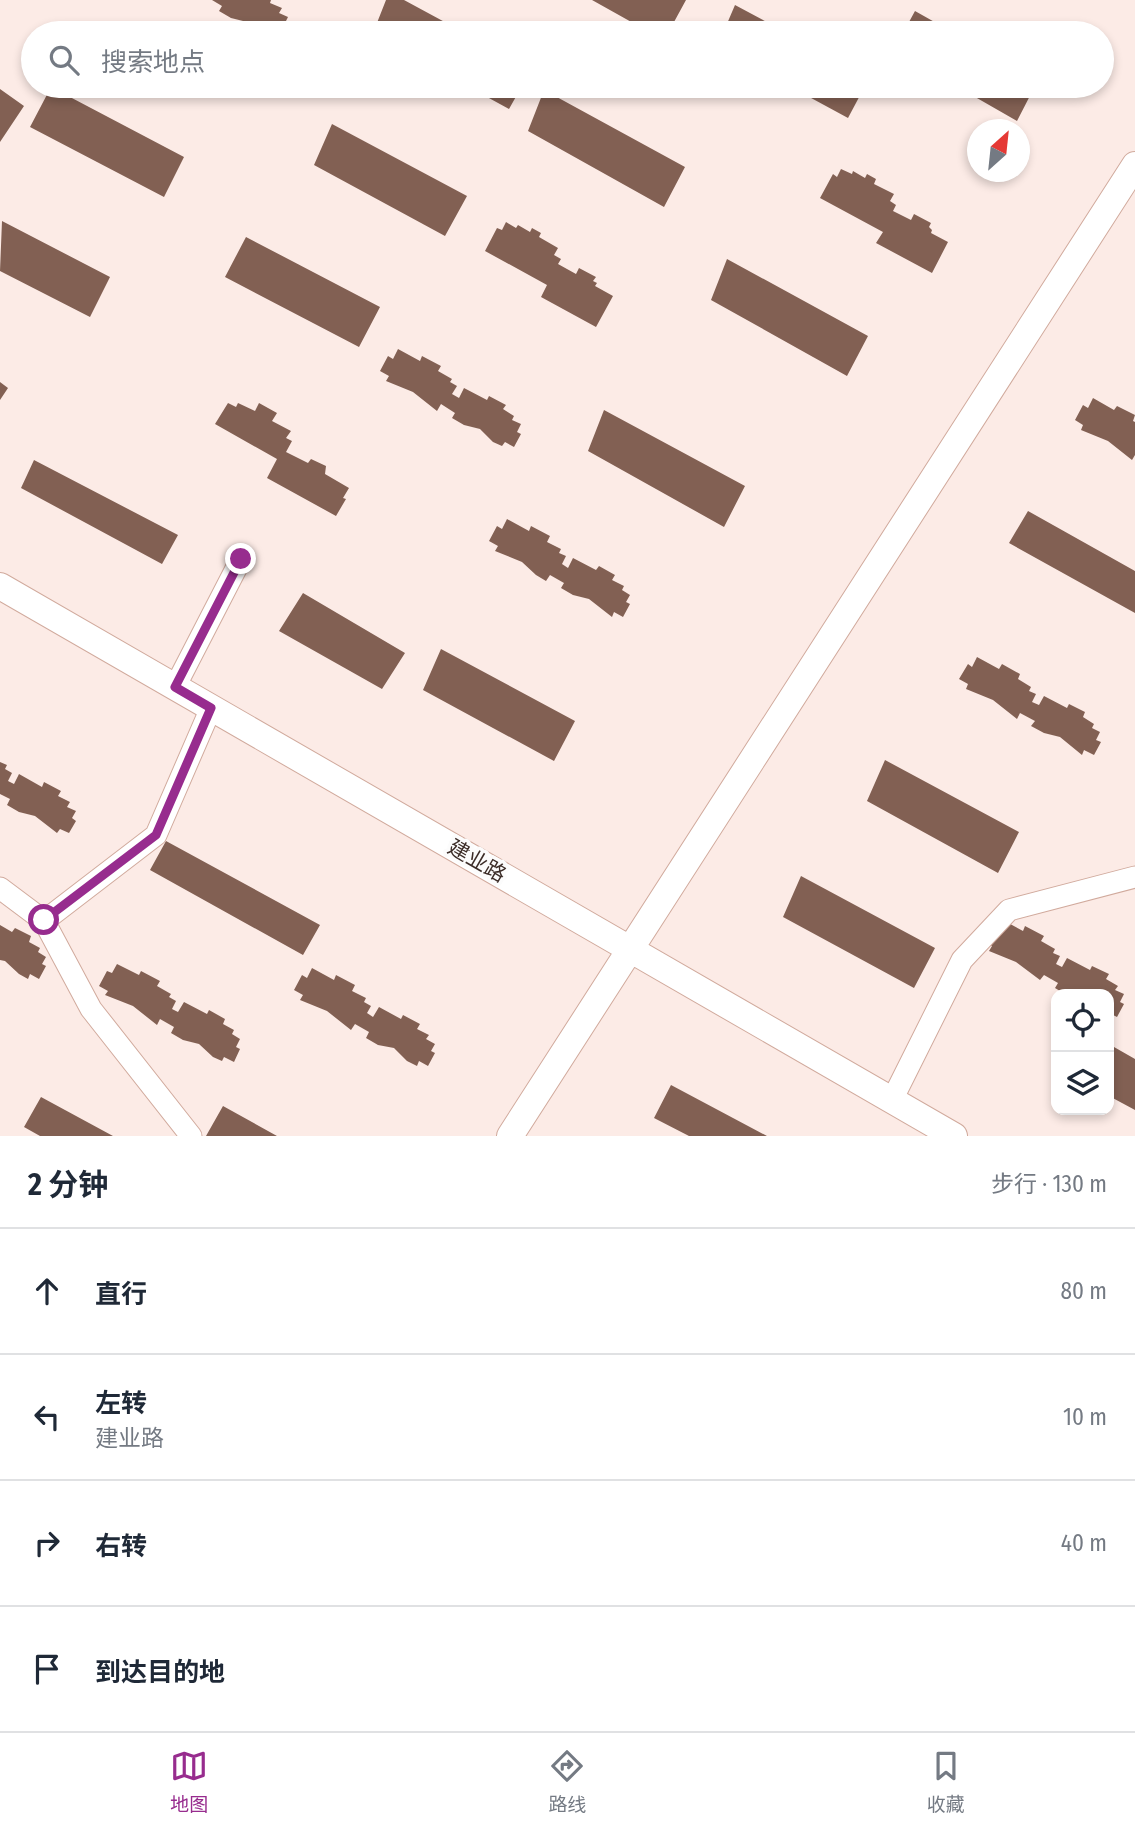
<!DOCTYPE html>
<html lang="zh">
<head>
<meta charset="utf-8">
<style>
  body { margin:0; font-family:"Fira Sans Condensed","Noto Sans SC",sans-serif; background:#f2f2f3; color:#1f2937 }
  .controls { position:absolute; right:21px; bottom:21px; display:grid; overflow:hidden; border-radius:14px; box-shadow:0 4px 10px #0003 }
  .controls button { width:63px; height:63px; display:grid; place-items:center; padding:0; border:0; border-bottom:2px solid #e0e1e3; background:#fff; color:#1f2937; font:35px sans-serif }
  .compass { position:absolute; left:967px; top:119px; width:63px; height:63px; border-radius:50%; background:#fff; box-shadow:0 4px 10px #0003; rotate:27deg }
  .stop { position:absolute; width:21px; height:21px; margin:-16px; border:5px solid #972c8e; border-radius:50%; background:#fff }
  .stop.end { background:#972c8e; border-color:#fff; box-shadow:0 2px 7px #0008 }
  .list { margin:0; padding:0; list-style:none }
  h2 { display:flex; justify-content:space-between; align-items:center; height:91px; margin:0; padding:0 28px; font-size:30px }
  h2 small { font-size:23px; font-weight:400; color:#747a83 }
  .list li { display:grid; grid-template-columns:46px 1fr auto; gap:21px; align-items:center; box-sizing:border-box; height:126px; padding:0 28px; border-top:2px solid #e0e1e3 }
  .list b { display:block; font-size:26px; white-space:nowrap }
  .list p { margin:0; font-size:23px; white-space:nowrap; color:#747a83 }
  .list em { font-size:23px; font-style:normal; color:#747a83 }
  .icon { flex:none; width:38px; height:38px; fill:none; stroke:currentColor; stroke-width:2; stroke-linecap:round; stroke-linejoin:round }
  .map { position:relative; flex:none; width:1135px; height:1136px; overflow:hidden }
  .search { position:absolute; background:#fff; box-shadow:0 4px 10px #0003; left:21px; right:21px; top:21px; height:77px; display:flex; align-items:center; gap:18px; box-sizing:border-box; padding:0 24px; border-radius:38px; color:#747a83; font-size:26px }
  .sheet { height:595px; background:#fff }
  nav { display:flex; justify-content:space-around; align-items:center; box-sizing:border-box; height:98px; border-top:2px solid #e0e1e3; background:#fff; font-size:19px; color:#747a83 }
  nav a { display:grid; justify-items:center; gap:4px }
  nav .on { color:#972c8e }
  .map>svg:first-child { display:block }
  .building { fill:#826053 }
  .lines { fill:none; stroke-linecap:round; stroke-linejoin:round }
  .minor-casing { stroke:#d1aa9d; stroke-width:23 }
  .tertiary-casing { stroke:#d1aa9d; stroke-width:28 }
  .minor { stroke:#fff; stroke-width:21 }
  .tertiary { stroke:#fff; stroke-width:26 }
  .route { stroke:#972c8e; stroke-width:9 }
  .labels { text-anchor:middle; dominant-baseline:central; stroke-width:7; stroke-linejoin:round; paint-order:stroke }
  .street-label { font-size:21px; fill:#3c2d28; stroke:#fcfcfc }
</style>
</head>
<body>
<div class="map">
<svg width="1135" height="1136" viewBox="0 0 1135 1136">
  <rect width="100%" height="100%" fill="#fcebe6"/>
  <!-- building -->
  <path class="building" d="M212,0H271L270,3L282,8L279,13L288,17L284,25L288,27L285,33H259L247,22L231,18L219,11L222,6Z
    M386,0H404L465,33H373Z
    M592,0H686L668,33H651Z
    M735,5L787,33H723Z
    M915,11L954,33H903Z
    M467,86H522L509,109Z
    M789,86H865L848,118Z
    M956,86H1035L1017,121Z
    M51,87L184,157L164,197L30,127Z
    M0,89L24,106L0,142Z
    M544,90L685,167L664,207L528,131Z
    M332,124L467,196L445,236L314,165Z
    M841,169L852,174L853,171L865,178L867,174L876,179L874,184L894,194L890,201L896,205L893,211L911,220L914,214L931,223L929,227L932,230L931,233L948,242L932,273L876,243L883,232L820,198L833,174L837,177Z
    M2,221L110,277L90,317L0,271Z
    M506,222L516,228L518,225L530,232L532,228L541,233L539,237L558,248L554,255L561,259L558,264L576,274L579,268L596,277L593,281L597,283L595,286L613,296L596,327L541,297L547,285L485,251L497,228L502,230Z
    M246,237L380,307L359,347L225,277Z
    M727,259L868,336L847,376L711,300Z
    M398,349L420,361L422,356L441,366L438,371L452,379L450,382L457,386L452,394L459,398L464,388L487,400L489,396L506,405L503,409L514,416L512,420L521,424L517,432L521,434L514,447L505,442L502,446L493,442L480,429L464,425L452,418L455,413L441,404L437,411L413,392L386,381L389,376L380,371L388,356L393,359Z
    M0,382L8,388L0,400Z
    M1093,398L1114,410L1117,406L1135,415L1133,421L1135,422V455L1132,460L1108,441L1081,430L1083,425L1075,420L1083,405L1088,408Z
    M228,403L236,407L238,403L255,411L259,403L277,413L272,421L291,431L286,438L292,441L286,452L308,463L311,459L326,466L325,474L349,488L343,498L346,499L336,516L267,478L277,459L215,424Z
    M604,410L745,486L724,527L588,451Z
    M34,460L178,535L162,564L21,488Z
    M1028,511L1135,571V613L1009,543Z
    M507,519L529,531L531,526L550,536L547,542L561,549L559,553L566,556L562,564L568,568L573,558L596,570L599,566L615,575L612,580L624,586L622,590L630,595L626,602L630,604L623,617L614,612L612,617L589,599L573,595L561,588L564,583L550,575L546,581L536,575L522,562L495,551L498,546L489,541L497,526L502,529Z
    M303,593L405,653L382,689L279,631Z
    M441,649L575,721L554,761L423,690Z
    M977,657L999,669L1002,664L1020,674L1018,679L1031,687L1029,691L1036,694L1032,702L1039,705L1044,696L1067,708L1069,704L1085,712L1083,717L1094,724L1092,728L1100,732L1096,740L1101,742L1094,755L1084,750L1082,755L1060,737L1044,733L1031,726L1035,721L1020,713L1017,719L993,700L966,689L968,684L959,679L968,664L972,667Z
    M885,760L1019,832L998,873L867,801Z
    M0,762L7,765L5,769L12,773L8,781L14,784L19,774L42,787L44,782L61,791L58,796L70,802L67,807L76,811L72,818L76,821L69,833L60,829L57,833L35,816L19,812L7,805L10,799L0,794Z
    M166,841L320,925L303,955L150,870Z
    M801,876L935,948L914,988L783,917Z
    M1001,919L1023,931L1025,926L1044,936L1041,941L1055,949L1053,953L1060,956L1056,964L1062,967L1067,958L1090,970L1092,966L1109,974L1106,979L1118,986L1115,990L1124,994L1120,1002L1124,1004L1117,1017L1109,1013V994H1065L1055,988L1058,983L1044,975L1040,980L1016,962L989,951L992,946L982,941Z
    M0,925L12,932L15,928L31,936L29,942L40,948L38,952L46,957L42,964L46,966L39,979L30,974L28,979L19,974L5,961L0,960Z
    M117,964L139,975L141,971L160,981L157,986L171,994L169,997L176,1001L172,1009L178,1012L184,1002L207,1014L209,1010L225,1019L223,1024L234,1030L232,1034L240,1039L236,1047L240,1049L234,1062L224,1057L222,1061L213,1057L199,1044L183,1040L171,1033L174,1027L160,1019L157,1025L133,1006L105,995L108,991L99,986L107,971L112,973Z
    M312,968L334,980L336,975L355,985L352,991L366,998L364,1002L371,1006L367,1013L373,1017L379,1007L401,1019L403,1015L420,1024L417,1029L429,1035L426,1039L435,1044L431,1051L435,1053L428,1066L419,1061L417,1066L407,1061L394,1048L378,1045L366,1038L369,1032L355,1024L351,1030L327,1011L300,1000L303,995L294,990L302,975L307,978Z
    M1114,1047L1135,1059V1110L1109,1096V1058Z
    M671,1085L767,1136H689L654,1118Z
    M41,1097L113,1136H40L24,1127Z
    M223,1106L277,1136H206Z"/>
  <g class="lines">
    <!-- minor casing -->
    <g class="minor-casing">
      <path id="minor" d="M175,687L241,559
        M0,888L44,921L91,1009L191,1136
        M44,921L156,835L211,708
        M892,1100L962,960L1009,910L1135,877"/>
    </g>
    <!-- tertiary casing -->
    <g class="tertiary-casing">
      <path id="tertiary" d="M0,586L954,1136
        M510,1136L1135,165"/>
    </g>
    <!-- minor -->
    <use href="#minor" class="minor"/>
    <!-- tertiary -->
    <use href="#tertiary" class="tertiary"/>
  </g>
  <g class="lines">
    <!-- route -->
    <path class="route" d="M44,920L156,835L211,708L175,687L241,559"/>
  </g>
  <g class="labels">
    <!-- street labels -->
    <g class="street-label">
      <text transform="translate(477 861) rotate(30)">建业路</text>
    </g>
  </g>
</svg>
<div class="controls">
<button><svg class="icon" aria-label="locate" viewBox="0 0 24 24"><circle cx="12" cy="12" r="6"/><path d="M12 2v4M12 18v4M2 12h4M18 12h4"/></svg></button>
<button><svg class="icon" aria-label="layers" viewBox="0 0 24 24"><path d="M12 4l9 5-9 5-9-5zM3 14l9 5 9-5"/></svg></button>
</div>
<svg class="compass" viewBox="-18 -18 36 36"><path d="M0-13l5 13h-10z" fill="#e53935"/><path d="M0 13l5-13h-10z" fill="#747a83"/></svg>
<div class="stop" style="left:44px;top:920px"></div>
<div class="stop end" style="left:241px;top:559px"></div>
<div class="search"><svg class="icon" aria-label="search" viewBox="0 0 24 24"><circle cx="10" cy="10" r="6"/><path d="M15 15l6 6"/></svg>搜索地点</div>
</div>
<section class="sheet">
<h2>2 分钟<small>步行 · 130 m</small></h2>
<ul class="list">
<li><svg class="icon" aria-label="ahead" viewBox="0 0 24 24"><path d="M12 20V5M6 11l6-6 6 6"/></svg><div><b>直行</b></div><em>80 m</em></li>
<li><svg class="icon" aria-label="left" viewBox="0 0 24 24"><path d="M17 20v-9H6M10 6l-5 5 5 5"/></svg><div><b>左转</b><p>建业路</p></div><em>10 m</em></li>
<li><svg class="icon" aria-label="right" viewBox="0 0 24 24"><path d="M7 20v-9h11M14 6l5 5-5 5"/></svg><div><b>右转</b></div><em>40 m</em></li>
<li><svg class="icon" aria-label="arrive" viewBox="0 0 24 24"><path d="M6 21V4h12l-3 4 3 4H6"/></svg><div><b>到达目的地</b></div></li>
</ul>
</section>
<nav>
<a class="on"><svg class="icon" aria-label="map" viewBox="0 0 24 24"><path d="M3 6l6-2 6 2 6-2v14l-6 2-6-2-6 2zM9 4v14M15 6v14"/></svg>地图</a>
<a><svg class="icon" aria-label="directions" viewBox="0 0 24 24"><path d="M12 3l9 9-9 9-9-9zM9 14v-3h6M13 9l2 2-2 2"/></svg>路线</a>
<a><svg class="icon" aria-label="saved" viewBox="0 0 24 24"><path d="M7 4h10v16l-5-4-5 4z"/></svg>收藏</a>
</nav>
</body>
</html>
